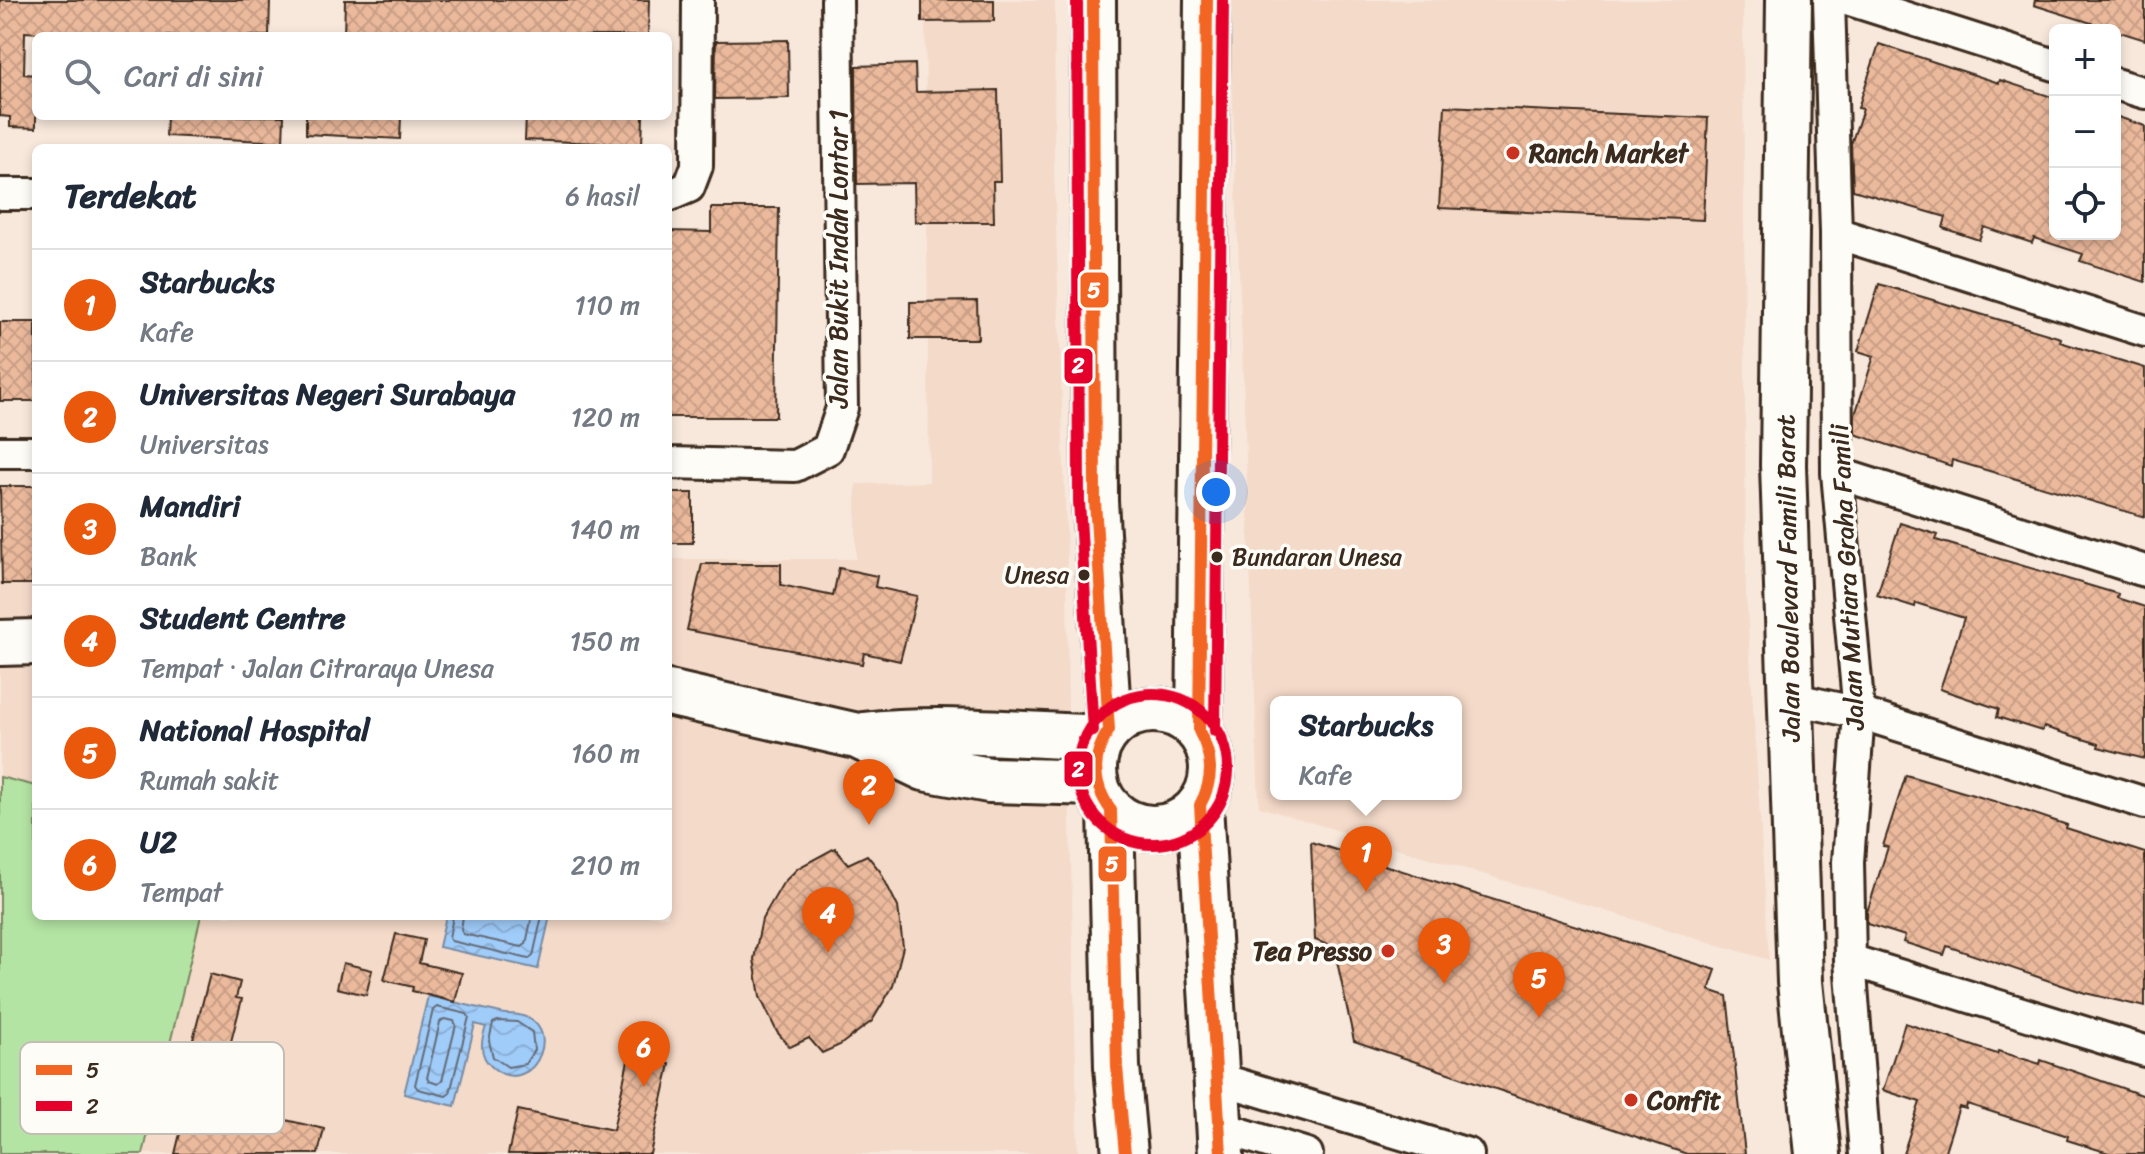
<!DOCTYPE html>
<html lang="id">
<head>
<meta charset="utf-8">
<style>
  body { margin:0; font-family:Sriracha,sans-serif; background:#f2f2f3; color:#1f2937 }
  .controls { position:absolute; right:24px; top:24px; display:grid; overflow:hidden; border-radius:12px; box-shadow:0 4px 12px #0003 }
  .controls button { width:72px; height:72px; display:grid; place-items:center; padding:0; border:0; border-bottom:2px solid #e0e1e3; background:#fff; color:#1f2937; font:40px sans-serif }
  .you { position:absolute; left:1216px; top:492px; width:28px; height:28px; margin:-20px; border:6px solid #fff; border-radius:50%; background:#1a73e8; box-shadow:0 0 0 12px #1a73e833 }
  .badge { display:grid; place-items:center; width:52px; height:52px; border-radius:50%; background:#ea580c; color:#fff; font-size:26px; font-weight:700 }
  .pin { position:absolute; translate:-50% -66px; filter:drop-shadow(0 2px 4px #0008) }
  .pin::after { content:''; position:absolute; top:42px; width:28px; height:24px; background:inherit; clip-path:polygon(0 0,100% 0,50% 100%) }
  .popup { position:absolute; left:1270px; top:696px; width:192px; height:104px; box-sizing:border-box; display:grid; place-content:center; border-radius:12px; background:#fff; filter:drop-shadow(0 2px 6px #0005); font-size:26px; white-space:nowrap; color:#747a83 }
  .popup b { font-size:30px; color:#1f2937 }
  .popup::after { content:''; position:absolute; left:50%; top:100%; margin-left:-16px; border:16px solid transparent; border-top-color:#fff }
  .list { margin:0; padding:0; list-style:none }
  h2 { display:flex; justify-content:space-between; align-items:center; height:104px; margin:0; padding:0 32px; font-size:34px }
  h2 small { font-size:26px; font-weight:400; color:#747a83 }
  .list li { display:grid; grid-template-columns:52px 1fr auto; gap:24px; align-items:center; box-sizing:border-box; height:112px; padding:0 32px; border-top:2px solid #e0e1e3 }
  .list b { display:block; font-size:30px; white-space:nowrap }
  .list p { margin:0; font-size:26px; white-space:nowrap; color:#747a83 }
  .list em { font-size:26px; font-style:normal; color:#747a83 }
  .icon { flex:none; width:44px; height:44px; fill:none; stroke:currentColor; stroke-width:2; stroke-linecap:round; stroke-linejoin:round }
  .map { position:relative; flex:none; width:2145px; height:1154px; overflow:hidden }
  .search { position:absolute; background:#fff; box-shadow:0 4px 12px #0003; left:32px; top:32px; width:640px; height:88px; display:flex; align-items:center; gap:20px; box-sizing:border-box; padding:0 28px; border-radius:12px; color:#747a83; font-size:30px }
  .panel { position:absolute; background:#fff; box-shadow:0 4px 12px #0003; left:32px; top:144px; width:640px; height:776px; border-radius:12px }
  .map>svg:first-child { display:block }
  .built { fill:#f4dac9; fill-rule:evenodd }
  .green { fill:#b4e4a4; stroke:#788761; stroke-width:2 }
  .water { fill:url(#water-waves); stroke:#788ba2; stroke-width:2 }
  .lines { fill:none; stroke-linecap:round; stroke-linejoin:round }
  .shore { stroke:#636b76; stroke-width:2 }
  .building { fill:url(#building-cross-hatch); stroke:#3b2a1e; stroke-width:2 }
  .street-casing { stroke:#3b2a1e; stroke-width:36 }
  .secondary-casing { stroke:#3b2a1e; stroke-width:50 }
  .street { stroke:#fdfcf7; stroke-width:30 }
  .secondary { stroke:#fdfcf7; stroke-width:44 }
  .bus-1-casing { stroke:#fdfcf7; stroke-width:18 }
  .bus-2-casing { stroke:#fdfcf7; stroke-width:18 }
  .bus-1 { stroke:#f26522; stroke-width:12 }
  .bus-2 { stroke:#e4002b; stroke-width:12 }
  .poi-dot { fill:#c8321e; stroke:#fdfcf7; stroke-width:3 }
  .bus-dot { fill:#3b2a1e; stroke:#fdfcf7; stroke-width:3 }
  .labels { text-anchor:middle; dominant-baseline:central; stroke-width:7; stroke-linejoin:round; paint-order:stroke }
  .bus-label { font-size:24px; fill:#3b2a1e; stroke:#fdfcf7; text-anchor:start }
  .poi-label { font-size:26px; font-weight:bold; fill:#3b2a1e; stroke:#fdfcf7; text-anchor:start }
  .street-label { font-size:26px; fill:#3b2a1e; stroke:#fdfcf7 }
  .key { fill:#fdfcf7; stroke:#c3bdb6; stroke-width:2 }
  .key-label { font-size:22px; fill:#3b2a1e }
  .line-badge { stroke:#fdfcf7; stroke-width:3 }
  .badge-label { font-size:22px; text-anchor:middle; font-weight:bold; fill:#fff }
</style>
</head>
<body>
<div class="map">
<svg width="2145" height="1154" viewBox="0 0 2145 1154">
  <defs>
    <pattern id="water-waves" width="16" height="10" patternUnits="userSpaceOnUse" patternTransform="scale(2)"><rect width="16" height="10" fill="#a0ccfa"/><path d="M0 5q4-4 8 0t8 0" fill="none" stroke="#8bafd6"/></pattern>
    <pattern id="building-cross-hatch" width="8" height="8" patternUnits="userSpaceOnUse" patternTransform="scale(2)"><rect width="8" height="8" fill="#ebb99c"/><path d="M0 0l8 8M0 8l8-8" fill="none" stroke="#ca9f86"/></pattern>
  </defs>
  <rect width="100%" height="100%" fill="#f8e8dc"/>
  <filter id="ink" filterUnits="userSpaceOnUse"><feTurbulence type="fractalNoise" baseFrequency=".0125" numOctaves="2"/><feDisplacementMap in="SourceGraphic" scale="16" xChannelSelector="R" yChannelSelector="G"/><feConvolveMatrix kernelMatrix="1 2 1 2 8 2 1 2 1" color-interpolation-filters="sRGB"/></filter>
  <g filter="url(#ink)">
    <!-- built -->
    <path class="built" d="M925,0H1055L1054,166L1067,559L1068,733L1078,1154H0V558H36V916H668V559H856V484L929,482Z
      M1229,0H1743L1746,593L1769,960L1259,807ZM1276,702H1456V794H1276Z"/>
    <!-- green -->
    <path class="green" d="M0,777L36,786V916H201L143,1154H0Z"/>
    <!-- water -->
    <path class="water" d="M446,916H550L538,969L439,947Z
      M428,996L505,1014C574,1012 535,1104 492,1067C479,1056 480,1042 486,1027L475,1024L455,1106L404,1094Z"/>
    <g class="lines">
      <!-- shore -->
      <path class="shore" d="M453,916L449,938L451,941L529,959L533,956L542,916
        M463,916L461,930L463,934L522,947L526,944L532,916
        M437,1007L467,1014L469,1017L450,1093L446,1096L418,1089L415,1085L433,1010Z
        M444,1019L454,1021L456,1025L442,1081L438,1084L429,1081L427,1078L440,1022Z
        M498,1021L517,1022L532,1032L534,1050L525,1064L508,1067L493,1057L489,1041L493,1023Z"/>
    </g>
    <!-- building -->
    <path class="building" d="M0,0H270L269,36H89L25,32L24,74L36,75V128L10,127V117L0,116Z
      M345,0H649L648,36H344Z
      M922,0H994V21L922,22Z
      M2035,0H2145V40L2034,5Z
      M788,40L789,98L715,99L716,41Z
      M1879,44L1999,83L2000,80L2055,98V234H2115V116L2145,126V282L2080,261L2083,254L2034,238L2032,243L1984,227L1979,240L1943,228L1946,217L1853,190L1851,144L1863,109L1858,108Z
      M915,64L916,92L998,90L1000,181H993L994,222H915L914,183L857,184L856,66Z
      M1445,106L1708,118L1703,220L1439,208Z
      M167,116H284L283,142L166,136Z
      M306,116H401L400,139L306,134Z
      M526,116H643L642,145L525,140Z
      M711,208H779L776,417H668V231L711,232Z
      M1879,284L2061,338L2060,342L2145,368V517L1952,460L1951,466L1855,434V415L1874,356L1858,351Z
      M977,301L978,339H910V302Z
      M0,322H36V401H0Z
      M0,486H36V543H32V584H2Z
      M668,493H693V543H668Z
      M1900,523L1938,535L1936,540L2118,594L2117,598L2145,607V759L2098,747L2099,744L2044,727L2042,731L1997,717L1999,709L1940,689L1964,618L1916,603L1915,607L1877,595Z
      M702,564H781V585L833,596L839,568L877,576L875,587L917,596L900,661L864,653L862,664L687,630Z
      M1906,775L2017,808L2067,825L2066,828L2145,853V1007L2085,993L1947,946L1944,955L1903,942L1905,936L1867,924V912L1888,847L1883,846Z
      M1311,842L1716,970L1709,990L1727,996L1745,1154H1687L1354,1041L1334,947L1315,940Z
      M835,848L848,864L867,855L880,871L898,907L903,947L893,986L872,1021L840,1045L822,1053L809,1038L790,1047L777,1032L760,997L754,959L762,919L783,883L798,868Z
      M396,934L424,940L419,963L462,973L455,1002L412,991L413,987L384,980Z
      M343,963L372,970L366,995L337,988Z
      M210,974L240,982L236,998L242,999L215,1103L324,1129L318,1154H175L195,1072L185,1070Z
      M1905,1023L1997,1054L1998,1051L2040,1064L2041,1060L2145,1096V1154H2112L2067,1140L2068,1136L1967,1104L1966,1109L1959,1107L1944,1154H1903L1920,1102L1883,1090Z
      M629,1056L670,1064L650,1154H508L518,1110L613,1130Z"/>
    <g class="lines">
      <!-- street casing -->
      <g class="street-casing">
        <path id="street" d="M1829,0L1836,233L1837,473L1859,713L1848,862L1850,960L1865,1154
          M1850,0L2055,65
          M2115,84L2145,93
          M0,194H36
          M668,196L689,187L697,166L698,0
          M1836,233L2145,331
          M0,452H36
          M668,463L795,466L828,449L842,408L837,0
          M1837,473L2145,571
          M1790,698L1859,713L2145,803
          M1850,960L2145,1051
          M1217,1078L1468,1154
          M1220,1127L1307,1154"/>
      </g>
      <!-- secondary casing -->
      <g class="secondary-casing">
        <path id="secondary" d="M1093,0L1095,501L1109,730
          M1789,0L1783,465L1800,982L1818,1154
          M0,643L36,642
          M668,693L857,736L924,768L989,780L1096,783
          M1094 769a59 59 0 1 1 118 0a59 59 0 1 1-118 0Z
          M1199,731L1207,0
          M863,735C942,726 1024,735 1103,738
          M1200,805L1221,1154
          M1111,810L1117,1067L1125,1154"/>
      </g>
      <!-- street -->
      <use href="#street" class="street"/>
      <!-- secondary -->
      <use href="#secondary" class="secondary"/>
      <!-- bus-1 casing -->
      <g class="bus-1-casing">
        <path id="bus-1" d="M1093,0L1095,501L1109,730C1091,757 1092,784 1111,810L1117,1067L1125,1154
          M1207,0L1199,731C1213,757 1214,779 1200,805L1221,1154"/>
      </g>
      <!-- bus-2 casing -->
      <g class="bus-2-casing">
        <path id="bus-2" d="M1077,0L1079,501L1093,731
          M1078 769a75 75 0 1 1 150 0a75 75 0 1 1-150 0Z
          M1215,731L1223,0"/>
      </g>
      <!-- bus-1 -->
      <use href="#bus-1" class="bus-1"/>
      <!-- bus-2 -->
      <use href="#bus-2" class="bus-2"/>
    </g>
  </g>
  <!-- markers -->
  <g class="poi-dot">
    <circle cx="1513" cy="153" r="8"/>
    <circle cx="1388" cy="951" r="8"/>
    <circle cx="1631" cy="1100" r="8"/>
  </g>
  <g class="bus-dot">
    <circle cx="1217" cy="557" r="7"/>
    <circle cx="1084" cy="575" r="7"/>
  </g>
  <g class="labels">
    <!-- bus labels -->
    <g class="bus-label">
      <text x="1232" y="557">Bundaran Unesa</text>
      <text x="1069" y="575" text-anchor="end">Unesa</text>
    </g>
    <!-- poi labels -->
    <g class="poi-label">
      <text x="1529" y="153">Ranch Market</text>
      <text x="1372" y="951" text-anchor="end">Tea Presso</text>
      <text x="1647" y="1100">Confit</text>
    </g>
    <!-- street labels -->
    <g class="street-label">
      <text transform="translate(838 259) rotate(-90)">Jalan Bukit Indah Lontar 1</text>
      <text transform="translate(1847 577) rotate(-93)">Jalan Mutiara Graha Famili</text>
      <text transform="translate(1788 578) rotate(-91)">Jalan Boulevard Famili Barat</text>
    </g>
  </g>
  <!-- legend -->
  <rect x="20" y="1042" width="264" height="92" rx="12" class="key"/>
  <rect x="36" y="1065" width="36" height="10" fill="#f26522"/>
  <rect x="36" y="1101" width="36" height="10" fill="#e4002b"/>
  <g class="key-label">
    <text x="86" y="1078">5</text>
    <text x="86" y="1114">2</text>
  </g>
  <g class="line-badge">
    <rect x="1079" y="271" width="31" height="38" rx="8" fill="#f26522"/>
    <rect x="1063" y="347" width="31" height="38" rx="8" fill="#e4002b"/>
    <rect x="1063" y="750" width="31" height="38" rx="8" fill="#e4002b"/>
    <rect x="1097" y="845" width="31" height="38" rx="8" fill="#f26522"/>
  </g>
  <g class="badge-label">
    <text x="1094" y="298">5</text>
    <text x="1078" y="373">2</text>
    <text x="1078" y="777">2</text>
    <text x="1112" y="872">5</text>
  </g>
</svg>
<div class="controls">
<button>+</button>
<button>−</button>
<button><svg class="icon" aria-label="locate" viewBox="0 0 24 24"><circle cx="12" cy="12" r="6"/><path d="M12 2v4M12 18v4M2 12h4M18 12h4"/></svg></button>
</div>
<div class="you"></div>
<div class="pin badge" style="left:1366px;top:892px">1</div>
<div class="popup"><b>Starbucks</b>Kafe</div>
<div class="pin badge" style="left:869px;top:825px">2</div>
<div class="pin badge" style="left:1444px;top:984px">3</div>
<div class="pin badge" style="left:828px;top:953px">4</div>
<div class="pin badge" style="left:1539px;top:1018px">5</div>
<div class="pin badge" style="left:644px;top:1087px">6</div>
<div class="search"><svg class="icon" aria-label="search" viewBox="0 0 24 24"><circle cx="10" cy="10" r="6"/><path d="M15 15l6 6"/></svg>Cari di sini</div>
<section class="panel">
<h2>Terdekat<small>6 hasil</small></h2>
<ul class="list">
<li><span class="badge">1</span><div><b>Starbucks</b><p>Kafe</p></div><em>110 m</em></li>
<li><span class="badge">2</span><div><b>Universitas Negeri Surabaya</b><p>Universitas</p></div><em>120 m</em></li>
<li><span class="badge">3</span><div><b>Mandiri</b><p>Bank</p></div><em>140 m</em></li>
<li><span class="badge">4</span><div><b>Student Centre</b><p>Tempat · Jalan Citraraya Unesa</p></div><em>150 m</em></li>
<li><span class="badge">5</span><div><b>National Hospital</b><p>Rumah sakit</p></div><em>160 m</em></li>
<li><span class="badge">6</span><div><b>U2</b><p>Tempat</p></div><em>210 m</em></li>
</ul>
</section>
</div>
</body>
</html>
